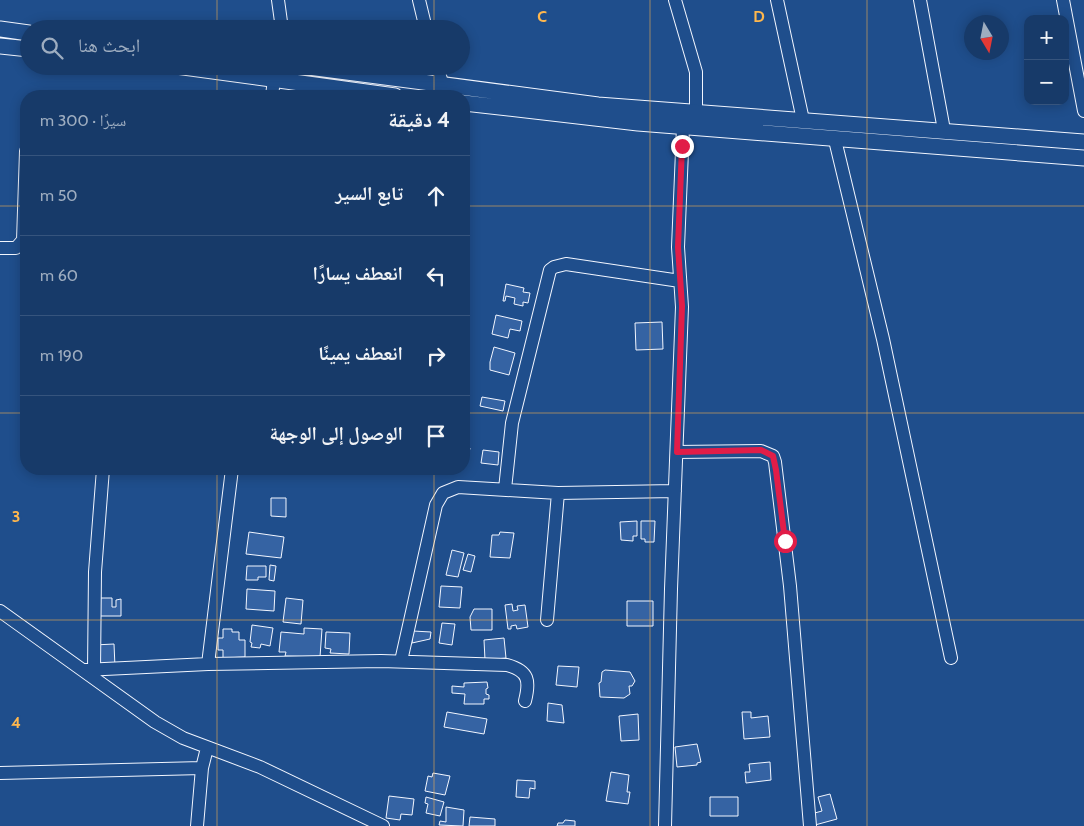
<!DOCTYPE html>
<html lang="ar">
<head>
<meta charset="utf-8">
<style>
  body { margin:0; font-family:Cabin,"Noto Naskh Arabic",sans-serif; background:#20416f; color:#f1f3f6; direction:rtl }
  .controls { position:absolute; right:15px; top:15px; display:grid; overflow:hidden; border-radius:10px; box-shadow:0 2px 12px #0003 }
  .controls button { width:45px; height:45px; display:grid; place-items:center; padding:0; border:0; border-bottom:1px solid #36547d; background:#173a69; color:#f1f3f6; font:25px sans-serif }
  .compass { position:absolute; left:964px; top:15px; width:45px; height:45px; border-radius:50%; background:#173a69; box-shadow:0 2px 12px #0003; rotate:170deg }
  .stop { position:absolute; width:15px; height:15px; margin:-11px; border:4px solid #e11d48; border-radius:50%; background:#fff }
  .stop.end { background:#e11d48; border-color:#fff; box-shadow:0 1px 5px #0008 }
  .list { margin:0; padding:0; list-style:none }
  h2 { display:flex; justify-content:space-between; align-items:center; height:65px; margin:0; padding:0 20px; font-size:21px }
  h2 small { font-size:16px; font-weight:400; color:#9eadc0 }
  .list li { display:grid; grid-template-columns:32px 1fr auto; gap:15px; align-items:center; box-sizing:border-box; height:80px; padding:0 20px; border-top:1px solid #36547d }
  .list b { display:block; font-size:19px; white-space:nowrap }
  .list em { font-size:16px; font-style:normal; color:#9eadc0 }
  .icon { flex:none; width:28px; height:28px; fill:none; stroke:currentColor; stroke-width:2; stroke-linecap:round; stroke-linejoin:round }
  .map { position:relative; flex:none; width:1084px; height:826px; overflow:hidden; direction:ltr }
  .search { position:absolute; background:#173a69; box-shadow:0 2px 12px #0003; left:20px; top:20px; width:450px; height:55px; display:flex; align-items:center; gap:12px; box-sizing:border-box; padding:0 18px; border-radius:28px; color:#9eadc0; font-size:19px }
  .panel { position:absolute; background:#173a69; box-shadow:0 2px 12px #0003; left:20px; top:90px; width:450px; height:385px; border-radius:20px; direction:rtl }
  .map>svg:first-child { display:block }
  .building { fill:#3563a3; stroke:#f2f6ff }
  .lines { fill:none; stroke-linecap:round; stroke-linejoin:round }
  .minor-casing { stroke:#f2f6ff; stroke-width:14 }
  .major-casing { stroke:#f2f6ff; stroke-width:17 }
  .minor { stroke:#1f4e8c; stroke-width:12 }
  .major { stroke:#1f4e8c; stroke-width:15 }
  .route { stroke:#e11d48; stroke-width:6 }
  .grid { fill:none; stroke:#ffb74d; stroke-width:1; stroke-opacity:0.55 }
  .grid-label { font-size:16px; text-anchor:middle; font-weight:bold; fill:#ffb74d; stroke:#1f4e8c; stroke-width:4; stroke-linejoin:round; paint-order:stroke }
</style>
</head>
<body>
<div class="map">
<svg width="1084" height="826" viewBox="0 0 1084 826">
  <rect width="100%" height="100%" fill="#1f4e8c"/>
  <!-- building -->
  <path class="building" d="M506,284L524,288L523,292L530,293L528,303L523,302V306L514,304L515,298L506,296L505,301H503Z
    M496,315L522,321L520,331L510,329L508,338L492,334Z
    M662,322L663,349L636,350L635,323Z
    M494,347L515,353L509,375L490,370V362Z
    M482,397L505,401L503,411L480,406Z
    M464,447L470,448L467,463L464,462Z
    M483,450L499,452L498,465L481,463Z
    M271,498H286V517L271,516Z
    M637,521V536H633V541L621,540L620,522Z
    M641,521H655L654,542H645V539H641Z
    M249,532L284,537L281,558L246,554Z
    M500,532L514,533L510,558L490,557L492,535H499Z
    M452,550L464,553L458,577L446,575Z
    M468,554L475,556L471,572L463,570Z
    M270,565L276,566L274,581L269,580Z
    M247,566H266V577H258V580H246Z
    M441,586L462,587L460,608L439,607Z
    M247,589L275,591L274,611L246,609Z
    M99,598H112V607H116V600L121,599V616H96Z
    M286,598L303,600L301,624L283,622Z
    M627,601H653V626H627Z
    M512,604L513,611L518,610L517,606L525,605L528,627L517,629L516,625L511,626V629H508L505,605Z
    M474,609H492V630H471L470,617Z
    M442,623L455,624L452,645L439,643Z
    M252,625L273,628L270,646L261,644L260,648L251,647L252,643L250,642Z
    M304,628L322,629L320,657L285,656L286,652H279L281,632L304,634Z
    M223,629H232V632H239V640H245V657L223,658V650H218V638H223Z
    M413,631L431,632L430,639L412,643Z
    M326,632L350,633L349,654L330,653L331,649L325,648Z
    M504,638L506,658L485,660L484,640Z
    M114,644L115,667H95L94,645Z
    M558,666L579,667L577,687L556,685Z
    M605,670L630,672L635,681L632,686H629L630,694L624,698L600,697L599,683L601,682L602,672Z
    M487,682L488,688L486,689V694L489,695V699H484V704H464L465,694L452,693V686L464,687V683Z
    M548,703L562,705L564,723L547,721Z
    M447,712L487,719L484,734L444,727Z
    M742,712H751V718L768,716L770,737L744,739Z
    M638,714L639,740L621,741L619,716Z
    M697,744L701,762L697,763V765L677,767L675,747Z
    M770,762L771,780L746,783L745,772H750L749,764Z
    M611,772L629,775L627,792H630L628,804L606,801Z
    M433,773L450,776L445,795L425,791L428,776L432,777Z
    M517,780L535,781V789L530,788L529,798L516,797Z
    M830,794L837,819L815,825L811,814L822,811L818,797Z
    M389,796L414,799L412,815L401,814L400,820L386,818Z
    M426,797L444,802L440,816L426,813L428,804L425,803Z
    M710,797H738V816H710Z
    M446,807L464,810L463,826L439,825L440,821L446,822Z
    M470,817L495,819V826H469Z
    M565,820L575,821V826H557L558,823H563Z"/>
  <g class="lines">
    <!-- minor casing -->
    <g class="minor-casing">
      <path id="minor" d="M278,0L282,29
        M419,0L426,29
        M675,0L696,72V112
        M777,0L803,120
        M920,0L944,130
        M1063,0L1084,111
        M437,66L446,96
        M272,96L274,79
        M835,140L883,339L951,658
        M0,248H16L23,240L26,151
        M677,452L761,451L773,456L775,462L790,586L810,826
        M505,489L512,423L550,270L554,267L566,264L680,281
        M0,611L155,722L183,738L260,767L383,826
        M547,620L558,493
        M401,661L436,505L443,493L458,487L558,493L675,491
        M208,664L232,469
        M94,669L95,572L103,469
        M84,670L208,664L381,661L507,665C529,671 530,681 525,701
        M0,773L202,768
        M197,826L202,768L207,748
        M665,826L671,589L682,307L678,247L683,127"/>
    </g>
    <!-- major casing -->
    <g class="major-casing">
      <path id="major" d="M0,29L29,33
        M0,46L29,49
        M176,66L395,96
        M301,66L598,105L1084,142
        M464,103L638,123L1084,158"/>
    </g>
    <!-- minor -->
    <use href="#minor" class="minor"/>
    <!-- major -->
    <use href="#major" class="major"/>
  </g>
  <g class="lines">
    <!-- route -->
    <path class="route" d="M682,146L678,247L682,306L677,452L761,450L773,456L776,470L785,541"/>
  </g>
  <!-- grid -->
  <path class="grid" d="M217,0V29M434,0V29M650,0V826M867,0V826M217,66V96M434,66V96M0,206H26M464,206H1084M0,413H26M464,413H1084M217,469V826M434,469V826M0,620H1084"/>
  <g class="grid-label">
    <text x="542" y="22">C</text>
    <text x="759" y="22">D</text>
    <text x="16" y="522">3</text>
    <text x="16" y="728">4</text>
  </g>
</svg>
<div class="controls">
<button>+</button>
<button>−</button>
</div>
<svg class="compass" viewBox="-18 -18 36 36"><path d="M0-13l5 13h-10z" fill="#e53935"/><path d="M0 13l5-13h-10z" fill="#9eadc0"/></svg>
<div class="stop" style="left:785px;top:541px"></div>
<div class="stop end" style="left:682px;top:146px"></div>
<div class="search"><svg class="icon" aria-label="search" viewBox="0 0 24 24"><circle cx="10" cy="10" r="6"/><path d="M15 15l6 6"/></svg>ابحث هنا</div>
<section class="panel">
<h2>4 دقيقة<small>سيرًا · 300 m</small></h2>
<ul class="list">
<li><svg class="icon" aria-label="ahead" viewBox="0 0 24 24"><path d="M12 20V5M6 11l6-6 6 6"/></svg><div><b>تابع السير</b></div><em>50 m</em></li>
<li><svg class="icon" aria-label="left" viewBox="0 0 24 24"><path d="M17 20v-9H6M10 6l-5 5 5 5"/></svg><div><b>انعطف يسارًا</b></div><em>60 m</em></li>
<li><svg class="icon" aria-label="right" viewBox="0 0 24 24"><path d="M7 20v-9h11M14 6l5 5-5 5"/></svg><div><b>انعطف يمينًا</b></div><em>190 m</em></li>
<li><svg class="icon" aria-label="arrive" viewBox="0 0 24 24"><path d="M6 21V4h12l-3 4 3 4H6"/></svg><div><b>الوصول إلى الوجهة</b></div></li>
</ul>
</section>
</div>
</body>
</html>
